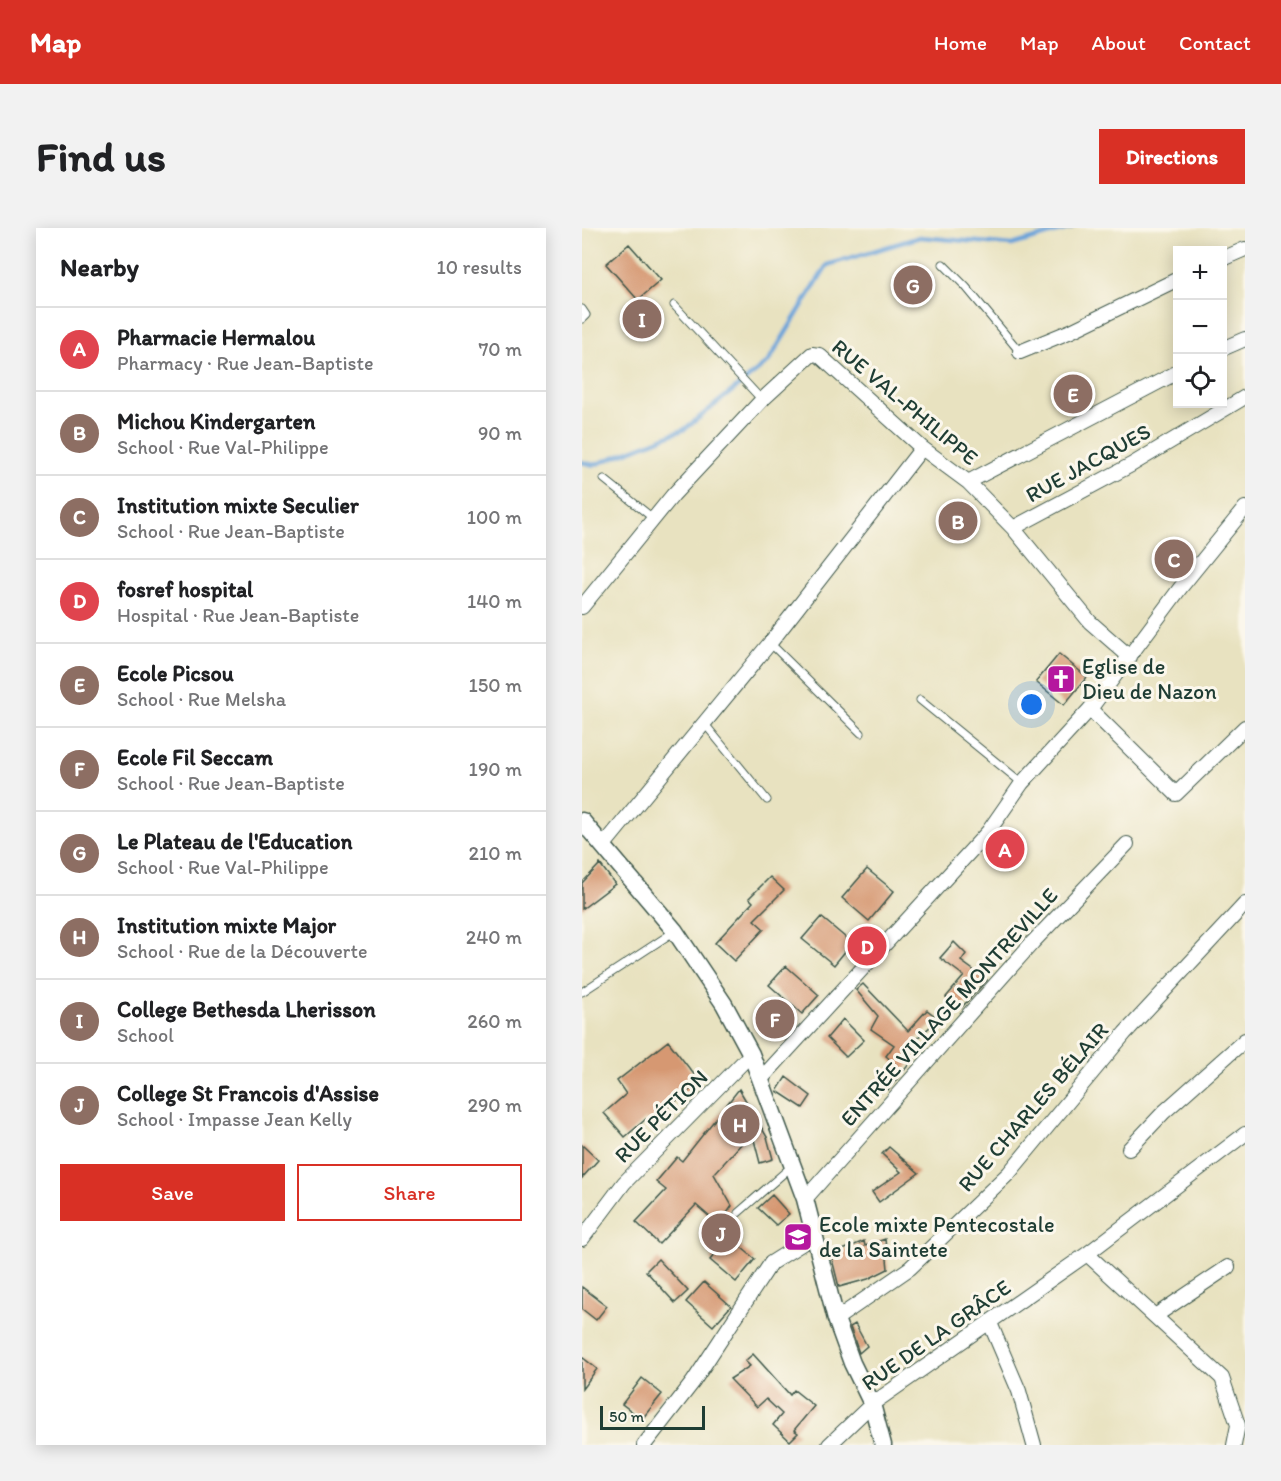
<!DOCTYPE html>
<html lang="en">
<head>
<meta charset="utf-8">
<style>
  body { margin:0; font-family:Itim,sans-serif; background:#f2f2f2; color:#202124 }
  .controls { position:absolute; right:18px; top:18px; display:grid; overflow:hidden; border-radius:0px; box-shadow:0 3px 15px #0003 }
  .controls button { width:54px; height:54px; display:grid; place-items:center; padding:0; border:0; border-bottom:2px solid #e0e0e0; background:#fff; color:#202124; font:30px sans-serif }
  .scale { position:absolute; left:18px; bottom:15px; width:105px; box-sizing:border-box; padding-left:6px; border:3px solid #1f3d34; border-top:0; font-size:16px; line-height:21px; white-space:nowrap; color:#1f3d34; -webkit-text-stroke:4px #fbf7ec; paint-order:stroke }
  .you { position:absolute; left:450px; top:477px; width:21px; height:21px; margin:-15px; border:4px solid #fff; border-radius:50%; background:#1a73e8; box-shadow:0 0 0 9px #1a73e833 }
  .badge { display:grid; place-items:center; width:39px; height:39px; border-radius:50%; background:#d93025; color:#fff; font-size:20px; font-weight:700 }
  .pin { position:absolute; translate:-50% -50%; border:3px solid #fff; box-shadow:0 2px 6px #0006 }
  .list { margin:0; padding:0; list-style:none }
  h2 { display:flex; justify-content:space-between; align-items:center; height:78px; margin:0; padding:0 24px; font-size:26px }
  h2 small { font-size:20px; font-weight:400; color:#757577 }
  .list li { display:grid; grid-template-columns:39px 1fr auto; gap:18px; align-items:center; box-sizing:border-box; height:84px; padding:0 24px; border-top:2px solid #e0e0e0 }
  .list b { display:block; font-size:22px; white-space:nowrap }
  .list p { margin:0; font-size:20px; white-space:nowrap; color:#757577 }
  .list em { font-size:20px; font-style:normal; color:#757577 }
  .actions { display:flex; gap:12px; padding:18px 24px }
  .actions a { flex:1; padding:14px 0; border:2px solid #d93025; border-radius:0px; text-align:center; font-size:21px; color:#d93025 }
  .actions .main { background:#d93025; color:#fff }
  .icon { flex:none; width:33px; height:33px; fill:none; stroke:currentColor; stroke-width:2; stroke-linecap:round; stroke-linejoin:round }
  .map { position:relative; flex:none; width:663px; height:1217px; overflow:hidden; border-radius:0px }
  header { display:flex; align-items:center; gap:36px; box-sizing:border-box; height:84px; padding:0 30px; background:#d93025; color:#fff }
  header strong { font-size:28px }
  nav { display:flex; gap:33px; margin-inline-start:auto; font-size:21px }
  .intro { display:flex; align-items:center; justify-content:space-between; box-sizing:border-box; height:144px; padding:0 36px }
  h1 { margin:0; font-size:42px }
  .button { padding:15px 27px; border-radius:0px; background:#d93025; color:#fff; font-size:21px; font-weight:700 }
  main { display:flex; gap:36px; padding:0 36px }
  aside { flex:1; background:#fff; border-radius:0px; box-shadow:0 3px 15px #0003 }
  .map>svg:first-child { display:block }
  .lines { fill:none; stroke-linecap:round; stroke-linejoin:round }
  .stream { stroke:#6aa3d9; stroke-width:4.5 }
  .building { fill:#d69872 }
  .service-casing { stroke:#3d5649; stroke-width:9 }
  .minor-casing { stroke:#3d5649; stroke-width:16 }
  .tertiary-casing { stroke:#3d5649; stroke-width:19 }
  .service { stroke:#fff; stroke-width:7 }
  .minor { stroke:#fff; stroke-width:14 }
  .tertiary { stroke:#fff; stroke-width:16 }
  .labels { text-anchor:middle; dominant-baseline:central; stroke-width:6; stroke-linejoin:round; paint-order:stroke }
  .street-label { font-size:22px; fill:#1f3d34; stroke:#fbf7ec }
  .poi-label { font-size:22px; fill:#1f3d34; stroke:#fbf7ec; text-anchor:start }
</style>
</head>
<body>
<header>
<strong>Map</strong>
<nav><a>Home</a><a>Map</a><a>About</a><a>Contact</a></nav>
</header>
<div class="intro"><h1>Find us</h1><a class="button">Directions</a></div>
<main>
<aside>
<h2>Nearby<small>10 results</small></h2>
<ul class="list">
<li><span class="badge" style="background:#e0444e">A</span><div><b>Pharmacie Hermalou</b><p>Pharmacy · Rue Jean-Baptiste</p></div><em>70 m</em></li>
<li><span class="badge" style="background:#8d6e63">B</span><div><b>Michou Kindergarten</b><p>School · Rue Val-Philippe</p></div><em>90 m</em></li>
<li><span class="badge" style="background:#8d6e63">C</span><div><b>Institution mixte Seculier</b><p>School · Rue Jean-Baptiste</p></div><em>100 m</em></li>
<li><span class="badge" style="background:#e0444e">D</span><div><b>fosref hospital</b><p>Hospital · Rue Jean-Baptiste</p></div><em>140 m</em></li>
<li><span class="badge" style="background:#8d6e63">E</span><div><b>Ecole Picsou</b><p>School · Rue Melsha</p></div><em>150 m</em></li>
<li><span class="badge" style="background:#8d6e63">F</span><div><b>Ecole Fil Seccam</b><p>School · Rue Jean-Baptiste</p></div><em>190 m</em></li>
<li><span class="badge" style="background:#8d6e63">G</span><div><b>Le Plateau de l'Education</b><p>School · Rue Val-Philippe</p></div><em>210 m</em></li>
<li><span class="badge" style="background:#8d6e63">H</span><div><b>Institution mixte Major</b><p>School · Rue de la Découverte</p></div><em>240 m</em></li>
<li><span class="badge" style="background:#8d6e63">I</span><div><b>College Bethesda Lherisson</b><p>School</p></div><em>260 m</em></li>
<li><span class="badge" style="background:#8d6e63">J</span><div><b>College St Francois d'Assise</b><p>School · Impasse Jean Kelly</p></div><em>290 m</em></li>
</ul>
<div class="actions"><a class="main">Save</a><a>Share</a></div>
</aside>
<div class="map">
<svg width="663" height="1217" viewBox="0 0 663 1217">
  <rect width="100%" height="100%" fill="#fbf7ec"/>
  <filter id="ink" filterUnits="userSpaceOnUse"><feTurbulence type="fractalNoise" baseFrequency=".0167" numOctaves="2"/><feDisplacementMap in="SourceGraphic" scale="12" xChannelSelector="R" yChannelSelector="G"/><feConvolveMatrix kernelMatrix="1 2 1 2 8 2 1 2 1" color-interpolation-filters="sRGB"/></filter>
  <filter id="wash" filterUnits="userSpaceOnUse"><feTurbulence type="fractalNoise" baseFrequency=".008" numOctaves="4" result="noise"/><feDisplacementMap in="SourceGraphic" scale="24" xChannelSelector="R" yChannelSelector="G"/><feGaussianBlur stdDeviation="1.35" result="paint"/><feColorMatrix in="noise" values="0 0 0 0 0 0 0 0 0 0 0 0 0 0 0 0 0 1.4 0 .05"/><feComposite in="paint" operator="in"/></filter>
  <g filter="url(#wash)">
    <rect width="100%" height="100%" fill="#e8e2c0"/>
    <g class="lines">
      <!-- stream -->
      <path class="stream" d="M0,234L12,237L103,201L186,134L245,37L338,9L430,17L489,0"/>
    </g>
    <g id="blocks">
      <!-- building -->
      <path class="building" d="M47,16L79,52L56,72L24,36Z
        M477,426L505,449L482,477L454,454Z
        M18,636L33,656L0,681V655Z
        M285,641L312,663L287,693L260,670Z
        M188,649L202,662L172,692L182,701L152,733L133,715L171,674L167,670Z
        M239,689L270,715L252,737L220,711Z
        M372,714L384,726L379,733L405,752L379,780L364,769L382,748L358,730Z
        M204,738L237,767L220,786L187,757Z
        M281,756L326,803L345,782L357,791L333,812L342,818L306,862L296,852L314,837L304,828L312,817L289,801L296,788L274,762Z
        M261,791L282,812L264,829L245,810Z
        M86,813L118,854L67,894L64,891L43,909L22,885L44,866L35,853Z
        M204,849L229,868L221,880L195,863Z
        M157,861L185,909L191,931L178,935L170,904L132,946L150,978L137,997L114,977L77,1016L54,994L84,962L74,954L95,929L100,933Z
        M0,917L16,932L0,950Z
        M307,919L337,945L297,974L290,964L319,944L300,926Z
        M190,967L207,986L194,997L176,980Z
        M147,1009L173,1031L154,1054L128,1032Z
        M303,1011L306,1041L286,1051L257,1059L249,1027L282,1013L283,1018Z
        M76,1031L106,1063L93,1075L64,1043Z
        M122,1054L149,1078L131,1098L104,1074Z
        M0,1059L25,1078L14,1092L0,1081Z
        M273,1096L285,1118L277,1125L268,1099Z
        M171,1126L208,1167L212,1162L232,1178L212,1202L216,1205L208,1213L191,1197L200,1186L184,1171L175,1179L148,1151L168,1138L163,1133Z
        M0,1129L15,1141L0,1161Z
        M60,1150L80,1166L60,1191L40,1176Z"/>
    </g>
  </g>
  <g filter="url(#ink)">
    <use href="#blocks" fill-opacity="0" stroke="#3d5649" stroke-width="1.5"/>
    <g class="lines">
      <!-- service casing -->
      <g class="service-casing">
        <path id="service" d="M361,36L384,59L438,124
          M92,77L180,172
          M0,81L4,87L0,91
          M22,251L72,291
          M188,415L279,505
          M338,472L440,555
          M122,495L185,572
          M0,764L93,703
          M156,985L210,938"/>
      </g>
      <!-- minor casing -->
      <g class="minor-casing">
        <path id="minor" d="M640,31L663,21
          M640,121L663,111
          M438,124L489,103L596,51
          M386,254L596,144
          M431,300L549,237L663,169
          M0,379L91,267L180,172L230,126L237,127L340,220L386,254L431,300L508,394L548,429
          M508,481L594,566L663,499
          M22,617L188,415L340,220
          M179,851L406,604L440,555L508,481L599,359L663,280
          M547,921L582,884L663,812
          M223,971L451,714L545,616
          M0,1011L42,955L169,826
          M505,1026L640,1150L656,1197L652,1217
          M573,1088L646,1039
          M254,1091L328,1040L427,945L543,805L663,676
          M408,1095L437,1163L452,1217
          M62,1217L111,1154L189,1035L232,1008
          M247,1217L290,1176L505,1026L663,906"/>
      </g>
      <!-- tertiary casing -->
      <g class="tertiary-casing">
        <path id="tertiary" d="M0,593L93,703L142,776L169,826L223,971L254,1091L270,1135L290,1176L301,1217"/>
      </g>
      <!-- service -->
      <use href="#service" class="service"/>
      <!-- minor -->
      <use href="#minor" class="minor"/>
      <!-- tertiary -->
      <use href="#tertiary" class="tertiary"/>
    </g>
  </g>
  <!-- icons -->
  <defs>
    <g id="church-square" transform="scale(1.5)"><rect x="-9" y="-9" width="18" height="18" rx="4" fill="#b5179e" stroke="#fbf7ec"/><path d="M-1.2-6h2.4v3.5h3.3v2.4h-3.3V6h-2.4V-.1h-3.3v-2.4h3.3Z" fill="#fff"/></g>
    <g id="school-square" transform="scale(1.5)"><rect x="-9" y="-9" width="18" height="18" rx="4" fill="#b5179e" stroke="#fbf7ec"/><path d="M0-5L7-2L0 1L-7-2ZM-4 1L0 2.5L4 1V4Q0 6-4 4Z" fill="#fff"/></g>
  </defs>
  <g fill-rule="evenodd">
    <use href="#church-square" x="479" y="451"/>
    <use href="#school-square" x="216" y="1009"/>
  </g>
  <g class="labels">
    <!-- street labels -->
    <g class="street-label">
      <text transform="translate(323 174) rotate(40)">RUE VAL-PHILIPPE</text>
      <text transform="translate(506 235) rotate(-29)">RUE JACQUES</text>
      <text transform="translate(367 779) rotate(-48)">ENTRÉE VILLAGE MONTREVILLE</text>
      <text transform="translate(451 879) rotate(-49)">RUE CHARLES BÉLAIR</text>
      <text transform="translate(79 888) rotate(-45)">RUE PÉTION</text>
      <text transform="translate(354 1107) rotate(-35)">RUE DE LA GRÂCE</text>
    </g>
    <!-- poi labels -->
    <g class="poi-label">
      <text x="500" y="438">Eglise de<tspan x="500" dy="25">Dieu de Nazon</tspan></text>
      <text x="237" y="996">Ecole mixte Pentecostale<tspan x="237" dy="25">de la Saintete</tspan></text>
    </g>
  </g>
</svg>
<div class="controls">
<button>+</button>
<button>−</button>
<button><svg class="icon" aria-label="locate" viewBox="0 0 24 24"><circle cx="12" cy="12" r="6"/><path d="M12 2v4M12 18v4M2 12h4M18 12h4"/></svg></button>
</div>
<div class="scale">50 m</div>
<div class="you"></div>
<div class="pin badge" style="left:423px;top:621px;background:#e0444e">A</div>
<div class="pin badge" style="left:376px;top:293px;background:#8d6e63">B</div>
<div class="pin badge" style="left:592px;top:331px;background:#8d6e63">C</div>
<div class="pin badge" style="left:285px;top:718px;background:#e0444e">D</div>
<div class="pin badge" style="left:491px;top:166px;background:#8d6e63">E</div>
<div class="pin badge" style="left:193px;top:791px;background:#8d6e63">F</div>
<div class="pin badge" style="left:331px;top:57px;background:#8d6e63">G</div>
<div class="pin badge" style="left:158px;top:896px;background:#8d6e63">H</div>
<div class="pin badge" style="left:60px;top:91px;background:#8d6e63">I</div>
<div class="pin badge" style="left:139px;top:1005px;background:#8d6e63">J</div>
</div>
</main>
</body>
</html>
